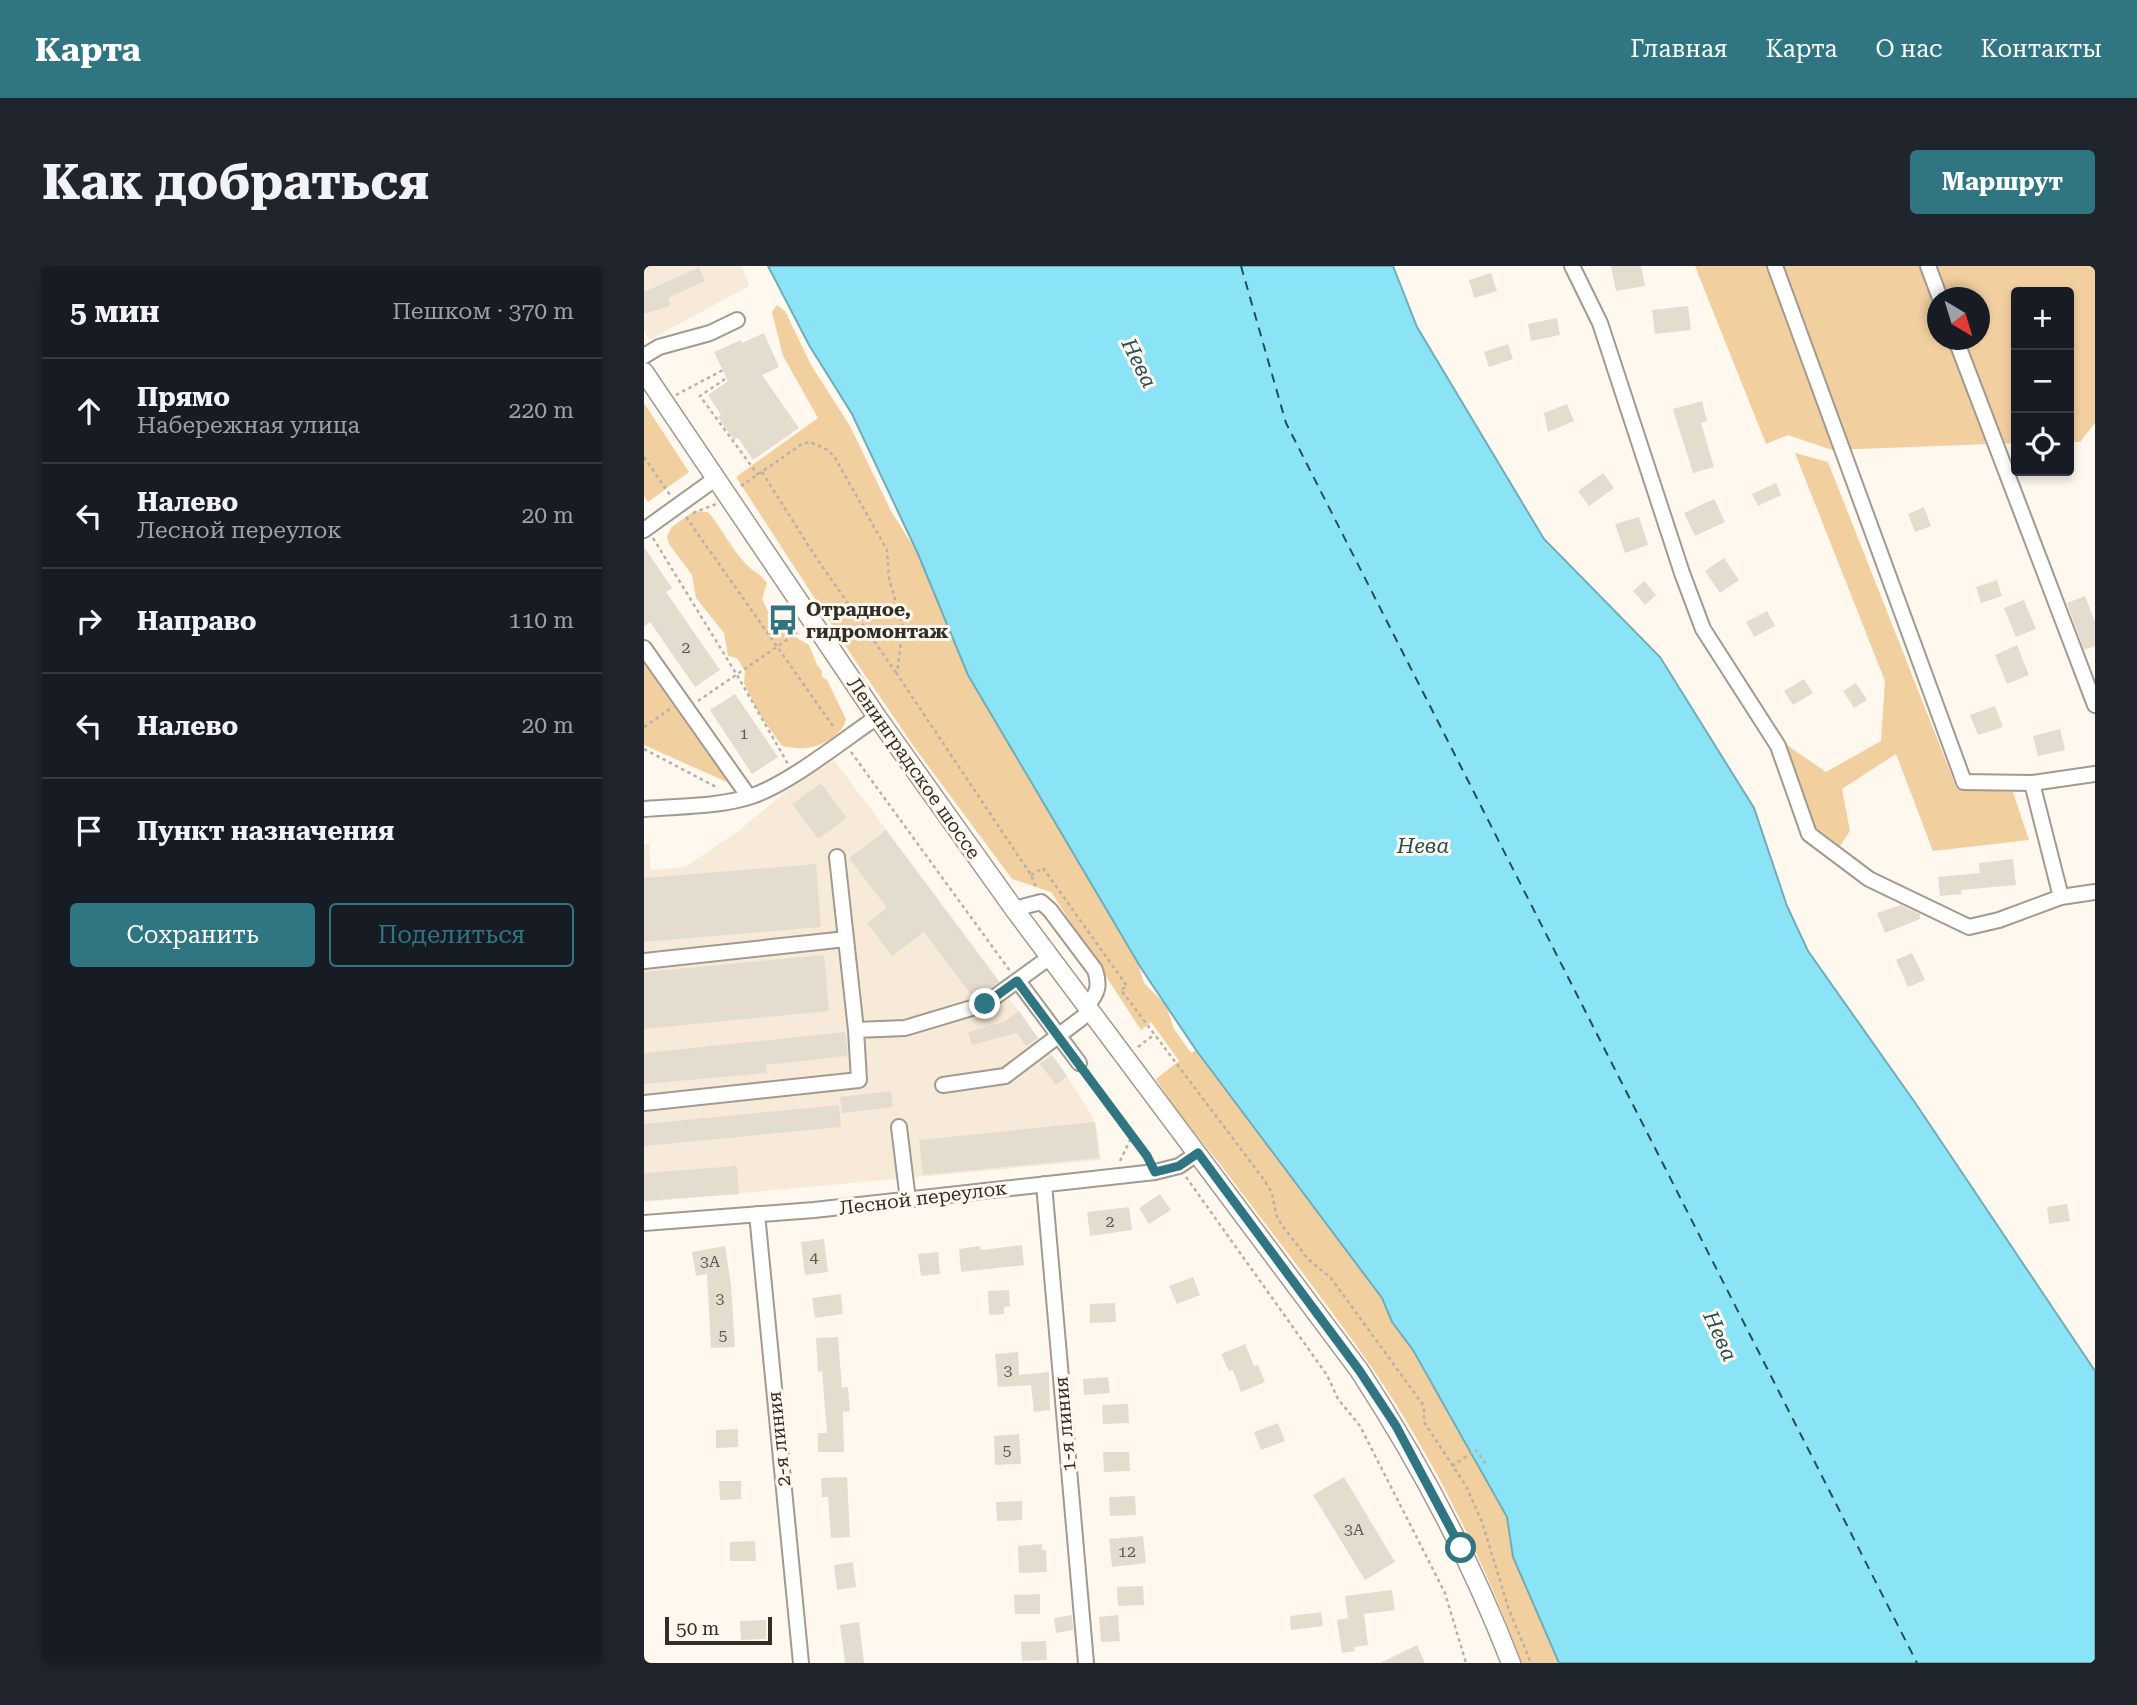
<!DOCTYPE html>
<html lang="ru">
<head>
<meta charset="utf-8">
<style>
  body { margin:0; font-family:"Roboto Serif",serif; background:#20242c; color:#f1f3f6 }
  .controls { position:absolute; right:21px; top:21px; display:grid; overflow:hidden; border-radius:7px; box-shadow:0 4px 10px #0003 }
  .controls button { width:63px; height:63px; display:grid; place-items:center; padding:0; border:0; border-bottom:2px solid #363941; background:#171b24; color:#f1f3f6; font:35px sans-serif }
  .compass { position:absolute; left:1283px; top:21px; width:63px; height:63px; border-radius:50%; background:#171b24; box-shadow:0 4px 10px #0003; rotate:142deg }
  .scale { position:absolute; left:21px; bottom:18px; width:107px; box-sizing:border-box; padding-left:7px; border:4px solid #312e29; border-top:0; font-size:19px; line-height:24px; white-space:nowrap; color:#312e29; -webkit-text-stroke:5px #fff8ee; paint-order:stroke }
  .stop { position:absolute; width:21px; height:21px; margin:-16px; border:5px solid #2f7582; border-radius:50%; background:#fff }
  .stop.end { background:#2f7582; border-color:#fff; box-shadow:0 2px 7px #0008 }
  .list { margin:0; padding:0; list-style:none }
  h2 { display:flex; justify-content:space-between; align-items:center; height:91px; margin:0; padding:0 28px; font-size:30px }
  h2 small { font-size:23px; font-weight:400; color:#9ea1a6 }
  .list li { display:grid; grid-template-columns:46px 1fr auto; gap:21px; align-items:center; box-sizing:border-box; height:105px; padding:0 28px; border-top:2px solid #363941 }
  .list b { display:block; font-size:26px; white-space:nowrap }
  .list p { margin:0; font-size:23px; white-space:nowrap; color:#9ea1a6 }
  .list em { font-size:23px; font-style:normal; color:#9ea1a6 }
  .actions { display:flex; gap:14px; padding:21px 28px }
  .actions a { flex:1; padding:16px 0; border:2px solid #2f7582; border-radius:7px; text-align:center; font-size:24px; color:#2f7582 }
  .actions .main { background:#2f7582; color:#fff }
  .icon { flex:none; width:38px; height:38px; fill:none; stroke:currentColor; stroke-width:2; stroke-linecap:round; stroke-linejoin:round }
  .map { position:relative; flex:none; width:1451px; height:1397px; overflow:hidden; border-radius:7px }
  header { display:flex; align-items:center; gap:42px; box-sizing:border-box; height:98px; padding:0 35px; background:#2f7582; color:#fff }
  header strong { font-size:33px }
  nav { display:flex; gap:38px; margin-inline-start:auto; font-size:24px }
  .intro { display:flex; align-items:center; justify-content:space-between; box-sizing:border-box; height:168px; padding:0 42px }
  h1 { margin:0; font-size:49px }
  .button { padding:18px 32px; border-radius:7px; background:#2f7582; color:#fff; font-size:24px; font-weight:700 }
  main { display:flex; gap:42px; padding:0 42px }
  aside { flex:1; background:#171b24; border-radius:7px; box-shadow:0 4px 10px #0003 }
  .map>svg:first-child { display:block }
  .built { fill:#f8ead8 }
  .green { fill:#f2cf9f; fill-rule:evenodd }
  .water { fill:#8be3f6; stroke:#70adb8; stroke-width:2 }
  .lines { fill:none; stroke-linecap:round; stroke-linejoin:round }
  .ferry { stroke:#254e56; stroke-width:2; stroke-dasharray:9 7; stroke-linecap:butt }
  .building { fill:#e5dcd0 }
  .minor-casing { stroke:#a29a8f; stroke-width:18 }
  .major-casing { stroke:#a29a8f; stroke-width:21 }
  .path { stroke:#b7b2a9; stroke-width:2.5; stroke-dasharray:3.5 3.5; stroke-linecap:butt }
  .minor { stroke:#fff; stroke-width:14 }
  .major { stroke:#fff; stroke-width:18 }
  .route { stroke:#2f7582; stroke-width:9 }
  .labels { text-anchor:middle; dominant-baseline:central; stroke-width:6; stroke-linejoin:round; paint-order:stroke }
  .number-label { font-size:16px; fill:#5e5a53 }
  .poi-label { font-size:19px; font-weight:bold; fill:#312e29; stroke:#fff8ee; text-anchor:start }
  .street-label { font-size:19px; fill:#312e29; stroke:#fff8ee }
  .water-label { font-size:21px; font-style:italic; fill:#254e56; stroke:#fff8ee }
</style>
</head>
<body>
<header>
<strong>Карта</strong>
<nav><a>Главная</a><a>Карта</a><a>О нас</a><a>Контакты</a></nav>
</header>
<div class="intro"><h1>Как добраться</h1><a class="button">Маршрут</a></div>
<main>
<aside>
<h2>5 мин<small>Пешком · 370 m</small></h2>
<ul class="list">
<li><svg class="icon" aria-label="ahead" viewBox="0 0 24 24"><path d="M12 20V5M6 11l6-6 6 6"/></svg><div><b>Прямо</b><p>Набережная улица</p></div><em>220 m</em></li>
<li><svg class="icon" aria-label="left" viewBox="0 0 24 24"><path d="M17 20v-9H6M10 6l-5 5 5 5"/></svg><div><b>Налево</b><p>Лесной переулок</p></div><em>20 m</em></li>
<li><svg class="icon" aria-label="right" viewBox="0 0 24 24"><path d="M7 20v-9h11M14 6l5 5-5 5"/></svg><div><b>Направо</b></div><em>110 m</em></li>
<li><svg class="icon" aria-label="left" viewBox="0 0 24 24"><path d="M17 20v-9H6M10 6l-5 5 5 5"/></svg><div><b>Налево</b></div><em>20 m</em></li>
<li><svg class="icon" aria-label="arrive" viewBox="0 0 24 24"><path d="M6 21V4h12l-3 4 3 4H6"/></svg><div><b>Пункт назначения</b></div></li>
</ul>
<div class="actions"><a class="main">Сохранить</a><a>Поделиться</a></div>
</aside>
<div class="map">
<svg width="1451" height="1397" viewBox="0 0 1451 1397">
  <rect width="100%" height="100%" fill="#fff8ee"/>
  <!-- built -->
  <path class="built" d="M0,0H98L105,20L5,74L0,65Z
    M190,494L358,718L356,720L427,816L447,848L453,864L457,894L0,936V578H5L7,604L41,601L93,566L149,520Z"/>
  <!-- green -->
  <path class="green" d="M1051,0H1451V157L1436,176H1425V26H1372V177L1188,184L1144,169L1122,178ZM1294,32H1336V74H1294Z
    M133,39L141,45L167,99L206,160L247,245L274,288L324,409L493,695L500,717L522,739L530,763L547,787L552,784L738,1032L748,1056L769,1083L863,1251L869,1291L915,1397H878C839,1293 789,1190 726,1099C679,1032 628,967 579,902C556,873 531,844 512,813L535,795L507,756L497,764L407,626L368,613L273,485L212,396L92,211L174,152L139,90L128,46Z
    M0,137L45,206L4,236L0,230Z
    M1151,187L1184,196L1313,523L1369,526L1385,574L1289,585L1252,488L1198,523L1206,565L1196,580L1170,560L1140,477L1182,506L1237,475L1241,415Z
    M50,245L64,246C78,262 87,283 102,298C109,306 115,306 123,317L118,333L127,351L141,365L165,379L173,399L178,405V411L183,414L202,453C199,469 177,481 162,482C154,483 145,481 138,480L114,446L100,417L101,405L93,392L84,390L80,367L52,332L48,309L25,278L23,270L28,261Z
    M0,389L94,521L0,479Z"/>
  <!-- water -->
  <path class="water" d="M124,0H749L773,61L900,273L1016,391L1110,542L1143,640L1164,685L1272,838L1451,1105V1397H915L869,1291L863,1251L769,1084L748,1056L738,1032L552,784L497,702L324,409L274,288L208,148L165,79Z"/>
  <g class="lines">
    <!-- ferry -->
    <path class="ferry" d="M597,0L642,157L1273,1397"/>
  </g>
  <!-- building -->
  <path class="building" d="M967,0H997L1001,20L972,25Z
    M55,1L61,15L24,32L26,40L0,48V26Z
    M847,7L853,25L830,32L825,14Z
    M1044,40L1047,64L1011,68L1008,44Z
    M913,52L916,69L887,75L884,58Z
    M120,67L135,101L118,109L155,162L109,194L94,172L90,174L74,151L77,149L64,129L84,115L70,86L97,74L98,77Z
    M864,78L869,93L845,101L840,86Z
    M1058,135L1063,155L1057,157L1070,201L1049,207L1029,143Z
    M923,138L930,155L904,166L900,147Z
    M959,207L970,222L945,240L934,225Z
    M1132,217L1137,229L1114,240L1108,228Z
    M1070,233L1081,256L1051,270L1040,247Z
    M1280,241L1287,260L1271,266L1264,248Z
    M995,251L1004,279L981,287L971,258Z
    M0,281L28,322L22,326L76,404L51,421L6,356L0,361Z
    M1080,292L1095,314L1076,327L1061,305Z
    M1353,314L1358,330L1337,337L1332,321Z
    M1000,315L1012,329L1001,339L989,325Z
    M1441,330L1451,356V380L1440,384L1423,337Z
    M1380,334L1392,363L1372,371L1360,342Z
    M1123,345L1131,360L1110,371L1102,356Z
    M1373,379L1385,409L1363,418L1351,389Z
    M1160,413L1169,427L1149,439L1140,425Z
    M1212,417L1223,434L1210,442L1199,425Z
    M91,428L134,491L108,508L66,444Z
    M1351,440L1359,461L1334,469L1326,449Z
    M1416,463L1421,484L1394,490L1389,470Z
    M177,517L203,552L174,573L148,538Z
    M242,564L355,716L337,729L329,731L280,666L248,690L223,657L243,642L205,592Z
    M1369,593L1372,619L1317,624L1318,628L1296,630L1294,611L1336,607L1335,597Z
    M172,598L177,661L0,676V612Z
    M1257,639L1276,648V653L1241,667L1233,647Z
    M1268,687L1281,714L1264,721L1252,694Z
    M180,689L185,745L0,763V706Z
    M375,745L394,772L382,780L373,767L328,779L324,766L360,756Z
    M201,766L204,790L122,799L123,807L0,818V787Z
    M408,789L423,810L412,819L396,798Z
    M247,825L249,841L198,847L196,831Z
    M195,839L197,861L0,880V858Z
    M451,856L455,892L279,909L275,874Z
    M93,900L95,928L0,935V907Z
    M516,928L527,944L505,958L495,942Z
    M1423,938L1426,955L1405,958L1403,941Z
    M485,941L488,964L446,970L443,946Z
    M180,973L184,1006L161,1009L157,976Z
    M378,979L380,999L317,1006L315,983L336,980L337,984Z
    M81,980L87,1019L91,1081L67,1082L63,1008L52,1010L48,986Z
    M294,986L296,1008L277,1010L274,988Z
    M549,1011L556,1029L533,1038L525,1020Z
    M365,1024L366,1040L360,1041V1048L345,1049L344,1025Z
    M197,1028L199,1048L171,1052L168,1032Z
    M471,1037L472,1056L446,1057V1038Z
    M194,1071L198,1122L204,1121L206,1145L199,1146L200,1186H174V1167H183L178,1105L174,1106L172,1072Z
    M601,1078L610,1100L614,1099L621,1116L597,1126L589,1104L585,1105L577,1088Z
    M374,1086L375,1109L405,1106L406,1144L390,1146L387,1119L354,1121L351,1088Z
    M464,1111L466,1127L440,1129L439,1113Z
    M484,1138L485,1157L459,1158L458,1139Z
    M634,1157L641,1175L617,1184L610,1166Z
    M94,1163V1181L72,1182V1164Z
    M375,1168L377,1198L351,1199L350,1170Z
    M459,1186H485L486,1205L460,1206Z
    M203,1211L206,1271L187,1272L184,1231H178L177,1212Z
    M700,1211L751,1296L721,1314L669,1229Z
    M75,1215H97V1233L76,1234Z
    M491,1230L492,1249L466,1250L465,1231Z
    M378,1235V1254L353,1255L352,1236Z
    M499,1270L502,1297L468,1301L465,1273Z
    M111,1275L112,1295H86V1276Z
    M398,1278V1284H402L403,1306L375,1307L374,1280Z
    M209,1296L212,1321L193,1324L190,1299Z
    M499,1320L500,1339L474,1340L473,1321Z
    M748,1324L751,1344L720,1348L724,1379L710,1381L711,1385L698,1387L693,1354L704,1352L701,1330Z
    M396,1328V1348H371L370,1329Z
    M677,1346L679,1360L647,1364L646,1350Z
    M428,1349L429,1364L412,1367L410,1352Z
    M474,1349L476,1375L457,1376L455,1351Z
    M122,1354V1373L97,1374L96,1355Z
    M215,1356L220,1397H201L196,1359Z
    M402,1375L403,1394L378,1395L377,1376Z
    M773,1379L781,1397H736Z"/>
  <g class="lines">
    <!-- minor casing -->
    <g class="minor-casing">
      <path id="minor" d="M928,0L956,57L1038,307L1059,363L1134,480L1165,568L1225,613L1325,661L1355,654L1417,631L1451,626
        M1131,0L1320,516L1388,517L1451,508
        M1284,0L1296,32
        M1312,74L1451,439
        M0,90L15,81L66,67L93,54
        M0,264L71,213
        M0,382L105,531
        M1388,517L1417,631
        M0,543C35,540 75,541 108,530C146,517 198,475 233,451
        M193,591L212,764L261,762L341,738L406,691
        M370,643L397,636L406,644L451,704C456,719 454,728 443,739
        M0,695L202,673
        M374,715L435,797
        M299,819L361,810L447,745
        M0,837L215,814L212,764
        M255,861L264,934
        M400,918L442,1397
        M113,948L157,1397
        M0,957L170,944L511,906L535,900L554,887"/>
    </g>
    <!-- major casing -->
    <g class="major-casing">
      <path id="major" d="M0,106L233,451L370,643L715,1104C775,1196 827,1294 867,1397"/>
    </g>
    <!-- path -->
    <path class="path" d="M81,113L56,130L114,209
      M32,129L79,104
      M0,191L26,229
      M118,206L171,290L253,408
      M97,220L158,178L166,176L182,183L190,190L243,284L245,313L259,360L253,408L387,609L393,623
      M49,247L72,238
      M42,251L191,463
      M9,272L93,409L144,498
      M54,435L153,367L143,355
      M0,461L26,443
      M0,483L74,522
      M207,486L366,705
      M387,609L399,602L483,720L477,724L621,915L628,927L632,948L637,958L664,993L687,1012L780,1140V1156L822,1220L838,1256L865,1344L887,1397
      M494,781L511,768
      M443,808L504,893
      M476,895L488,870
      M542,911L683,1109L694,1133L716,1160L801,1327L822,1397
      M808,1200L832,1184L842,1198"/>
    <!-- minor -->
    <use href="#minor" class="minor"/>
    <!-- major -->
    <use href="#major" class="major"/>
  </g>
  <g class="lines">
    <!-- route -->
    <path class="route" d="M341,738L373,715L503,890L511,906L535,900L554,887L715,1104L752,1160L817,1282"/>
  </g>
  <!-- icons -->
  <defs>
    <g id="bus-bare" transform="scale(2.415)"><path d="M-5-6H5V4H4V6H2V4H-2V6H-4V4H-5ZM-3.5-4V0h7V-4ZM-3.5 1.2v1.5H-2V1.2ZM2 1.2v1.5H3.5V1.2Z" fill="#2f7582" stroke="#fff8ee" stroke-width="2.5" paint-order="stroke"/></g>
  </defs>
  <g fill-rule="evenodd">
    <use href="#bus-bare" x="139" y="354"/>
  </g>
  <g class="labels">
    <!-- number labels -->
    <g class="number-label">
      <text x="42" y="381">2</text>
      <text x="100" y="467">1</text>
      <text x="466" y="955">2</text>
      <text x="170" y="991">4</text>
      <text x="66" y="995">3А</text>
      <text x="76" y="1032">3</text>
      <text x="79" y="1069">5</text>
      <text x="364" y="1104">3</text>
      <text x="363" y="1184">5</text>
      <text x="710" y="1263">3А</text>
      <text x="483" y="1285">12</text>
    </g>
    <!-- poi labels -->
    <g class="poi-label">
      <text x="162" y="343">Отрадное,<tspan x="162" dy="22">гидромонтаж</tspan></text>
    </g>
    <!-- street labels -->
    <g class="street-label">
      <text transform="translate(270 502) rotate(55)">Ленинградское шоссе</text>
      <text transform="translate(279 932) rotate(-7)">Лесной переулок</text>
      <text transform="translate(421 1158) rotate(-95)">1-я линия</text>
      <text transform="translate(135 1173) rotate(-96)">2-я линия</text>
    </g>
    <!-- water labels -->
    <g class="water-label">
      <text transform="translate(495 97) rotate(63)">Нева</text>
      <text x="779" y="580">Нева</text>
      <text transform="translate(1076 1070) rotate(65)">Нева</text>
    </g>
  </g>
</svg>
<div class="controls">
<button>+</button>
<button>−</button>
<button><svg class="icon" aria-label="locate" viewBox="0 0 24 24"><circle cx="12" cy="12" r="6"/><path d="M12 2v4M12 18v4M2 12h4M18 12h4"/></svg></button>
</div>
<svg class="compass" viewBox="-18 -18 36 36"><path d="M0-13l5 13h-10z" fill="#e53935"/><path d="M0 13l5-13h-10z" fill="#9ea1a6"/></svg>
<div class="scale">50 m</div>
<div class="stop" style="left:817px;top:1282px"></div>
<div class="stop end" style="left:341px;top:738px"></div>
</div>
</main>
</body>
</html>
